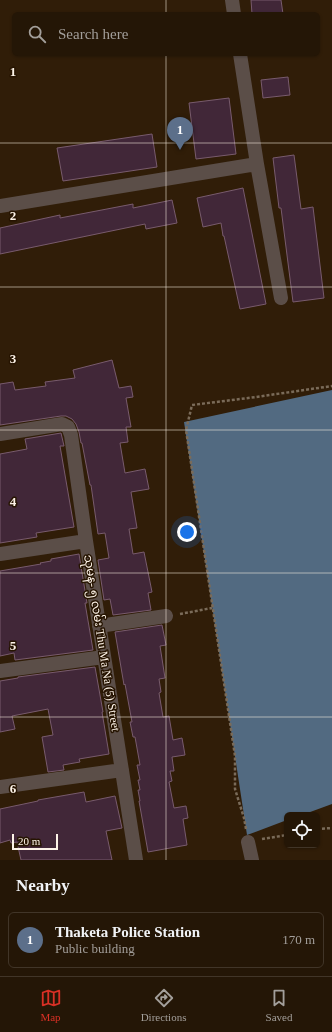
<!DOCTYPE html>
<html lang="en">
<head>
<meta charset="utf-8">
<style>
  body { margin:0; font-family:"Times New Roman","Noto Sans Myanmar",serif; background:#2c1f10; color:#f1f3f6 }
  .controls { position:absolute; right:12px; bottom:12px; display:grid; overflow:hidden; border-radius:6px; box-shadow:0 1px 3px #0004 }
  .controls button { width:36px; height:36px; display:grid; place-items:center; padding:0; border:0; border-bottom:1px solid #413528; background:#241606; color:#f1f3f6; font:20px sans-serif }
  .scale { position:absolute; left:12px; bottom:10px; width:46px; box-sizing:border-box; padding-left:4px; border:2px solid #fdf3e8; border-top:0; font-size:11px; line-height:14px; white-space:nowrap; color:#fdf3e8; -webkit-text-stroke:3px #261401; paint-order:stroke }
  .you { position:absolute; left:187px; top:532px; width:14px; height:14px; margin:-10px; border:3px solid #fff; border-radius:50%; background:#1a73e8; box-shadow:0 0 0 6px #1a73e833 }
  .badge { display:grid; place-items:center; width:26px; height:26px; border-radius:50%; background:#d93025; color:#fff; font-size:13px; font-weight:700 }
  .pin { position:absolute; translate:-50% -33px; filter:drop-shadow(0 1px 2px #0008) }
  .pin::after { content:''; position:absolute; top:21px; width:14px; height:12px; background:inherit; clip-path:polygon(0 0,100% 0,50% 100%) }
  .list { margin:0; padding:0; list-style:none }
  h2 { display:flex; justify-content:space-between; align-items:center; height:52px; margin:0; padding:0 16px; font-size:17px }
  h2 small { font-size:13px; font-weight:400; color:#a39f9b }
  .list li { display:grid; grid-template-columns:26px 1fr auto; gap:12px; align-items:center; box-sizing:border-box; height:56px; margin:0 8px 8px; padding:0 8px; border:1px solid #413528; border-radius:6px }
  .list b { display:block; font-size:15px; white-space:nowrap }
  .list p { margin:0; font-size:13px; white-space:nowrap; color:#a39f9b }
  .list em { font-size:13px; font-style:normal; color:#a39f9b }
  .icon { flex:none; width:22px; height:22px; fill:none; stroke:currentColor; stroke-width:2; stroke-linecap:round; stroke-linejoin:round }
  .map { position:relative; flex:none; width:332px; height:860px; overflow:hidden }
  .search { position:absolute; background:#241606; box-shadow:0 1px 3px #0004; left:12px; right:12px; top:12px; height:44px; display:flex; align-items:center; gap:10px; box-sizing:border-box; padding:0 14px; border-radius:6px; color:#a39f9b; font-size:15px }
  .sheet { height:116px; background:#241606 }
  nav { display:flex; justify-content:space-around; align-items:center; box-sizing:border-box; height:56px; border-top:1px solid #413528; background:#241606; font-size:11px; color:#a39f9b }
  nav a { display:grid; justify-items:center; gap:2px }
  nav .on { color:#d93025 }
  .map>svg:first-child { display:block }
  .water { fill:#526a81 }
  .building { fill:#412738; stroke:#785b6d }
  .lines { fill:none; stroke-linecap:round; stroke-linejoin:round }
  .path { stroke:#7a6b59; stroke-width:2.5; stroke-dasharray:3 2; stroke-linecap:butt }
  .minor { stroke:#5b4e48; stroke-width:14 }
  .grid { fill:none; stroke:#fdf3e8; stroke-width:1; stroke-opacity:0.55 }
  .labels { text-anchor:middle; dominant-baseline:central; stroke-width:3; stroke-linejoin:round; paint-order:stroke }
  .street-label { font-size:12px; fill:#fdf3e8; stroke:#261401 }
  .grid-label { font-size:13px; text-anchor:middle; font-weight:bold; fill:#fdf3e8; stroke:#261401; stroke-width:3; stroke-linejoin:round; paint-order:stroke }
</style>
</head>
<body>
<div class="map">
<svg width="332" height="860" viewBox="0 0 332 860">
  <rect width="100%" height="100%" fill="#301d08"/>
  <!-- water -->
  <path class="water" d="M332,390V804L302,815H287V820L247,835L184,422Z"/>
  <!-- building -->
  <path class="building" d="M251,0H281L283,14H252Z
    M288,77L290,95L263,98L261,80Z
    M229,98L236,154L196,159L189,103Z
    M152,134L157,167L63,181L57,148Z
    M294,155L301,209L313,207L324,298L293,302L281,208H279L273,158Z
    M243,188L266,304L240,309L224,236H223L221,223L203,227L197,198Z
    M172,200L177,223L146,229L145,224L0,254V228L60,215V218L133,204V208Z
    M112,360L119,388L131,386L133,397L126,398L131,427H126L128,442L120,443L125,473L145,469L149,489L131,492L137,528L129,529L133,554L144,552L152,592L148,593L151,610L113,615L110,599L104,600L98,560L109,558L105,533L98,534L91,485H90L82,443H81L79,432L76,424L72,419L66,416H61L0,425V384L13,382L15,390L46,386L45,382L75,378L73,370Z
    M61,433L64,446H60L74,527L36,533L37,537L0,543V454L27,449L25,439Z
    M79,554L87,603H85L93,650L15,660L14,653L0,656V571L41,564L40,563L51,561V559Z
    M162,625L166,645L160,646L165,678L159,679L161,692L159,693L163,717L169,716L173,740L182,738L185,755L172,757L174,771H170L172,781L169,782L174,808L186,806L188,818L183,819L187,845L148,852L139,801H140L138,790H140L138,780H140L137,765H140L135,737H133L130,722H132L125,684L124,685L115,632Z
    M95,667L103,712H102L109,754L79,759L80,762L63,765L64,770L48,772L42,737L53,735L48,709L12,716L15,729L0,732V681L18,678V677Z
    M84,792L86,802L115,796L122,828L106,831L112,860H21L17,842L11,843L10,840L0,843V809L38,801V800Z"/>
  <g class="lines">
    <!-- path -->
    <path class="path" d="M180,614L212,608
      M246,829L244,818L235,789V756L186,430L192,405L256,397L332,386
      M317,829L332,828
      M262,839L287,835"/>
    <!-- minor -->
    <path class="minor" d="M232,0L234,14
      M240,54L257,164L281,298
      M0,206L257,164
      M0,434L62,424L68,427L71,435L86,541L136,860
      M0,554L86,541
      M99,626L166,616
      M0,671L104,657
      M0,787L122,770
      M248,842L252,860"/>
  </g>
  <!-- grid -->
  <path class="grid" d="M166,0V14M166,54V860M0,143H332M0,287H332M0,430H332M0,573H332M0,717H332"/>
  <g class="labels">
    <!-- street labels -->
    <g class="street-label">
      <text transform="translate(102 643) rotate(81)">သုမန- ၅ လမ်း Thu Ma Na (5) Street</text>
    </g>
  </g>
  <g class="grid-label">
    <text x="13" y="76">1</text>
    <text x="13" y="220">2</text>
    <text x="13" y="363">3</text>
    <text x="13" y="506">4</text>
    <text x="13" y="650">5</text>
    <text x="13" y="793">6</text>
  </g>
</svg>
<div class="controls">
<button><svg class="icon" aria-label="locate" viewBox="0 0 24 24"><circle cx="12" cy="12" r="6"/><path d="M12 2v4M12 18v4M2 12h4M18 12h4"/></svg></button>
</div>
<div class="scale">20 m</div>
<div class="you"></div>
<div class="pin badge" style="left:180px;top:150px;background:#5c6f8a">1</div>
<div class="search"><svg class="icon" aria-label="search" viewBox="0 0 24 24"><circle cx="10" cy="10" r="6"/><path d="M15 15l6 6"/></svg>Search here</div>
</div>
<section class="sheet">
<h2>Nearby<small></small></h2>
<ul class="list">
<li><span class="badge" style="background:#5c6f8a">1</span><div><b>Thaketa Police Station</b><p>Public building</p></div><em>170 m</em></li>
</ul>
</section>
<nav>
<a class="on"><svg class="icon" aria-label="map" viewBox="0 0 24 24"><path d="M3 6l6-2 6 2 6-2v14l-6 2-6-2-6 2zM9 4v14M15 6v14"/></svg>Map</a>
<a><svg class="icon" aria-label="directions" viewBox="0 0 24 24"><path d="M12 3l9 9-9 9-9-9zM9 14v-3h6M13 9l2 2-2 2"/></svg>Directions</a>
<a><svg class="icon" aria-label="saved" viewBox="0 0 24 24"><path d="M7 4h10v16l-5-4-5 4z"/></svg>Saved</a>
</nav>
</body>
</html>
